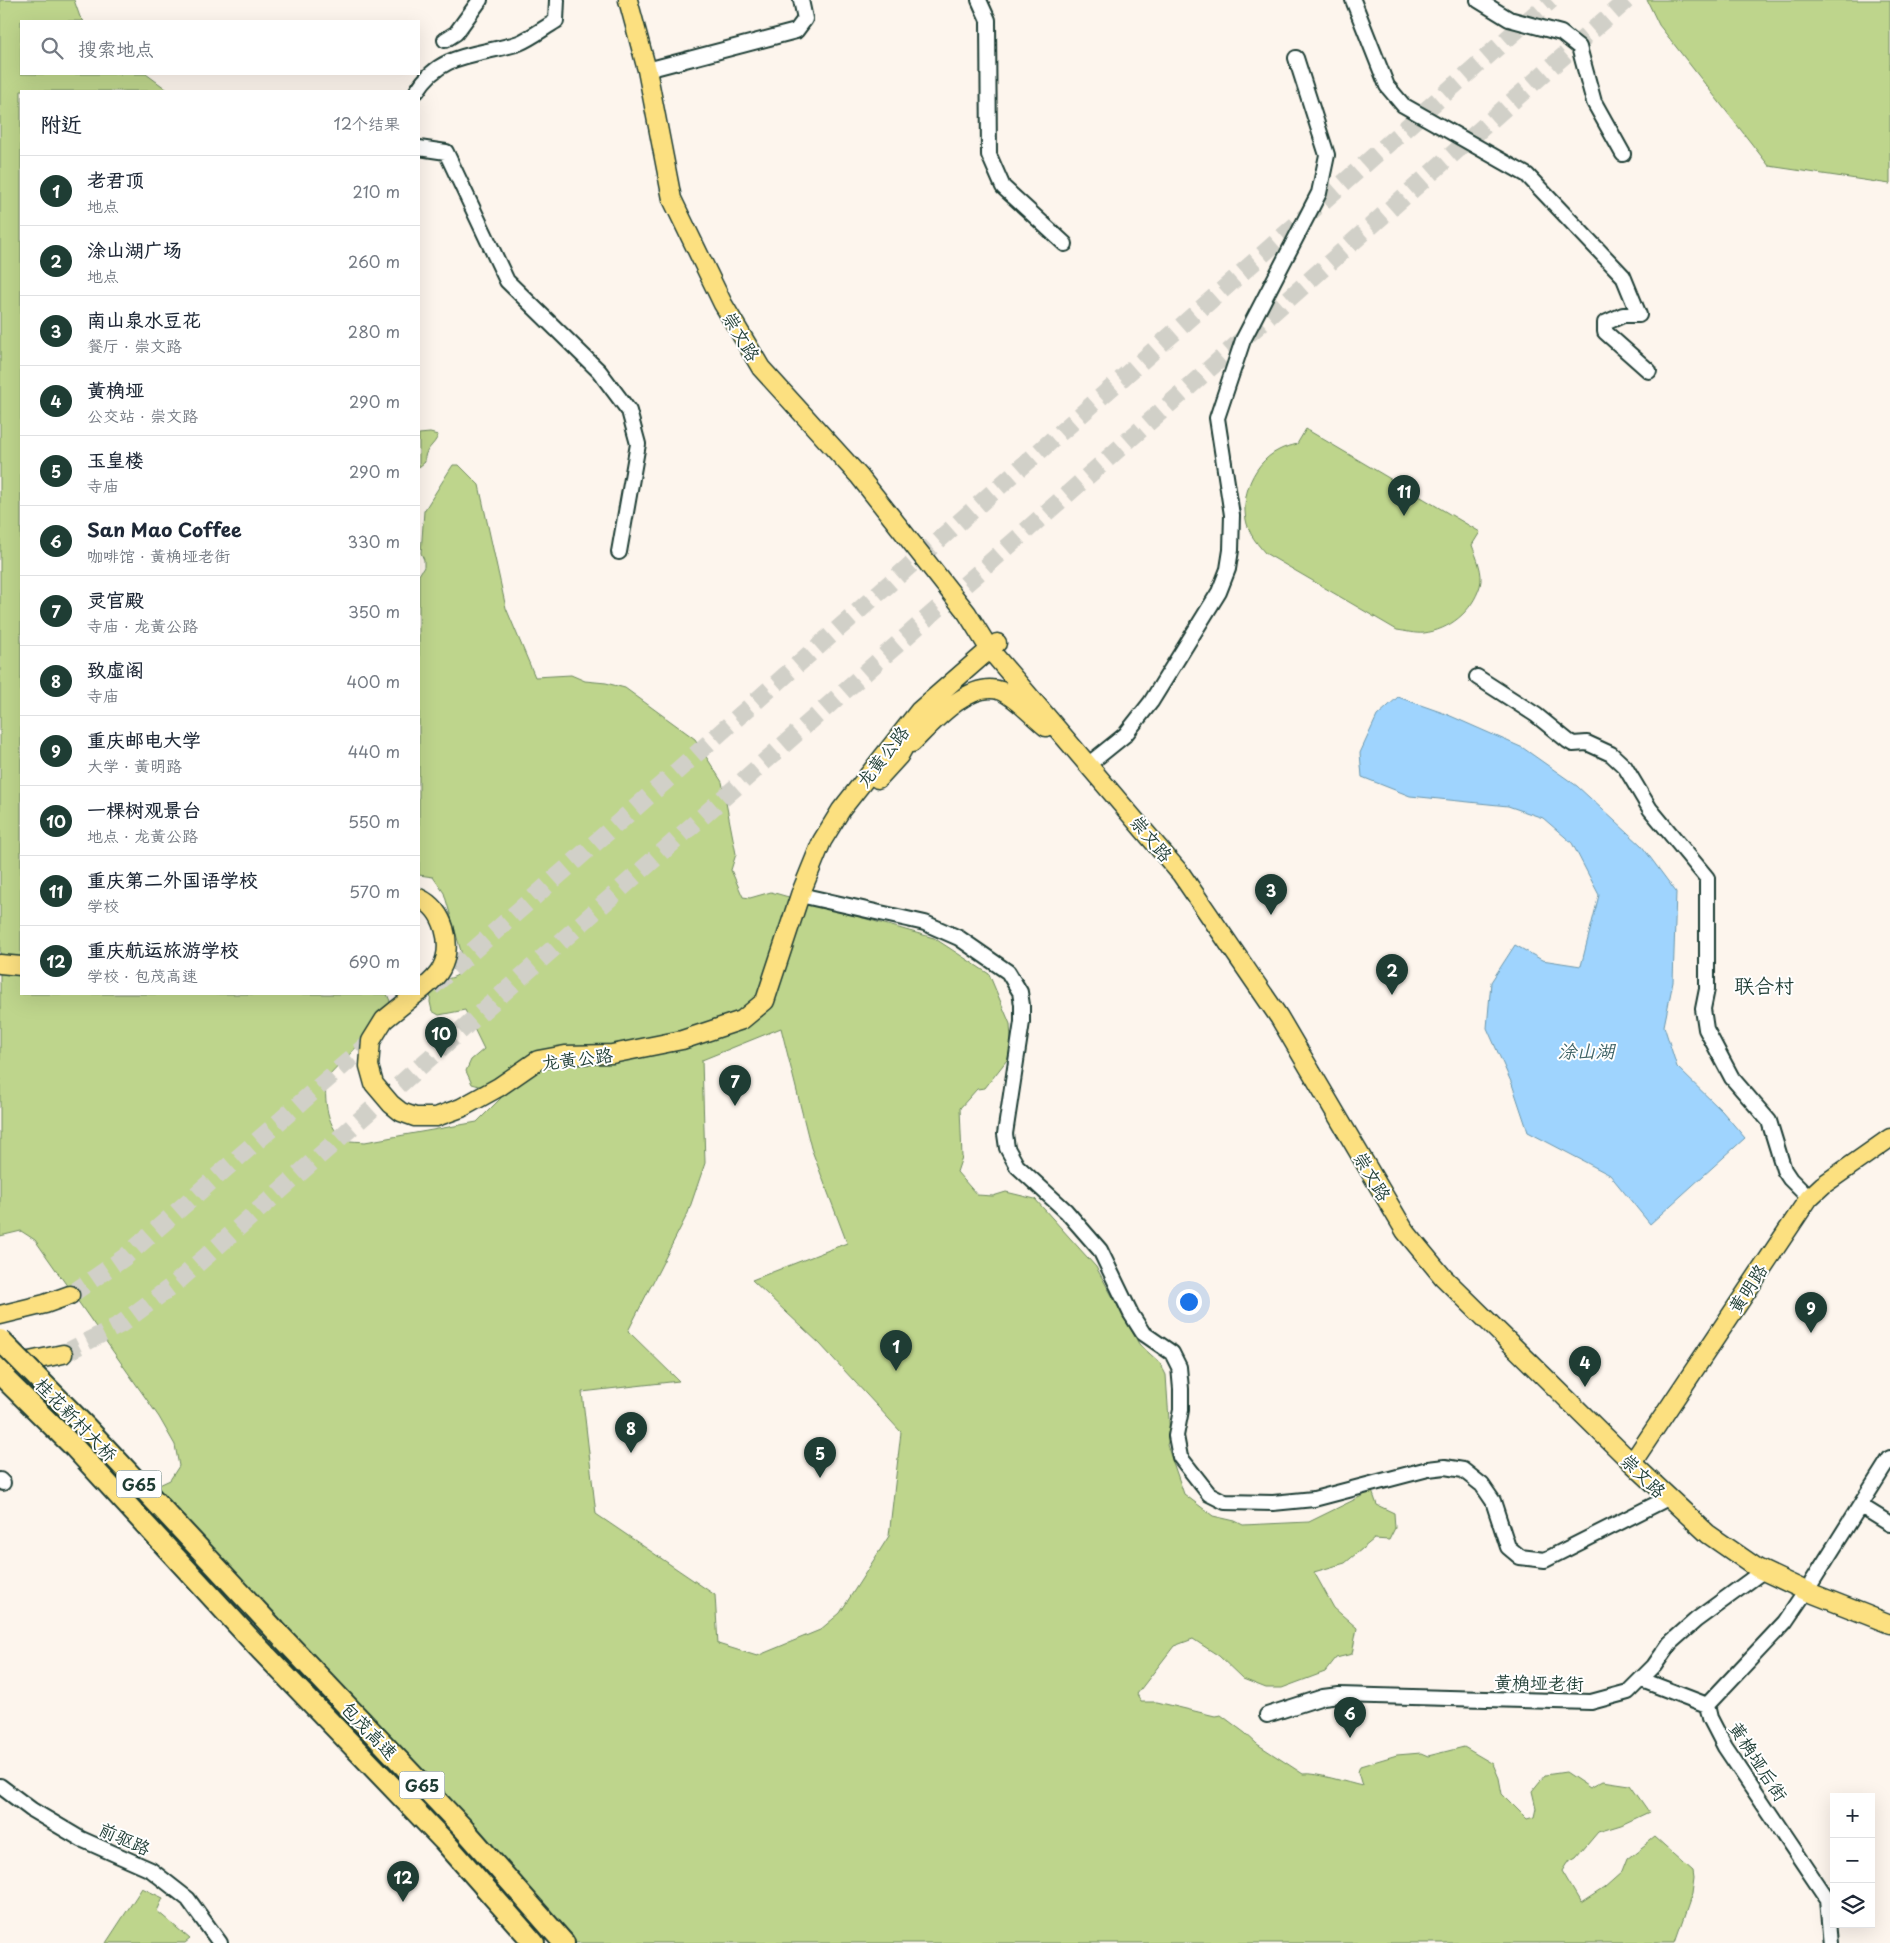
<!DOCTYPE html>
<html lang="zh">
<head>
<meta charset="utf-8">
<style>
  body { margin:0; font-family:"Playpen Sans","LXGW WenKai TC",sans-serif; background:#f6f6f7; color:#1f2937 }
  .controls { position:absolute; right:15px; bottom:15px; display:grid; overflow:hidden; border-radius:0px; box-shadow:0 5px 20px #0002 }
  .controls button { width:45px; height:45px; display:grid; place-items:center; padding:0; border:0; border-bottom:1px solid #e0e1e3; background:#fff; color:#1f2937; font:25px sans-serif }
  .you { position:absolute; left:1188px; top:1301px; width:18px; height:18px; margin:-12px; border:4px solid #fff; border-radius:50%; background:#1a73e8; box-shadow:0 0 0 8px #1a73e833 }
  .badge { display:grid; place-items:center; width:32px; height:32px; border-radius:50%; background:#1f3d34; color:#fff; font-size:16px; font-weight:700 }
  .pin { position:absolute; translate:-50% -41px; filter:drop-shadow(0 1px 2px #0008) }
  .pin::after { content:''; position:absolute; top:26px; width:18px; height:15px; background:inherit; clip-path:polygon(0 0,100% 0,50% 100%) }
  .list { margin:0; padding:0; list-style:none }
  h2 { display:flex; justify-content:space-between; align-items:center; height:65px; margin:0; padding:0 20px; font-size:21px }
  h2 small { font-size:16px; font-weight:400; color:#747a83 }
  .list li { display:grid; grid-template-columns:32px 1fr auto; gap:15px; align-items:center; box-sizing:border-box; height:70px; padding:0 20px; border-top:1px solid #e0e1e3 }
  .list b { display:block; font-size:19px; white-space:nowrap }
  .list p { margin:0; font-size:16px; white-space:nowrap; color:#747a83 }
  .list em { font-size:16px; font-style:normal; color:#747a83 }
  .icon { flex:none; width:28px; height:28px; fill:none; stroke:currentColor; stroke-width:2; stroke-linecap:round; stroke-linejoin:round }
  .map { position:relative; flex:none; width:1890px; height:1943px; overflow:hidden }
  .search { position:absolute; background:#fff; box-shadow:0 5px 20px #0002; left:20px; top:20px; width:400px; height:55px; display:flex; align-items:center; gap:12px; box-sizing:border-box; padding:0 18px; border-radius:0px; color:#747a83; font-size:19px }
  .panel { position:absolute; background:#fff; box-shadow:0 5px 20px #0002; left:20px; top:90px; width:400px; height:905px; border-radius:0px }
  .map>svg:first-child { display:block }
  .green { fill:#bed58c; stroke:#6e8960; fill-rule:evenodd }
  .water { fill:#9fd4fe; stroke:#6c98ad }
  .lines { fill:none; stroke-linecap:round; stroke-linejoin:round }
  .major-tunnel { stroke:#d1d0c8; stroke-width:18; stroke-dasharray:18 9; stroke-linecap:butt }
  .minor-casing { stroke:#1f3d34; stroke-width:18 }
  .major-casing { stroke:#1f3d34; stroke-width:21 }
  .highway-casing { stroke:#1f3d34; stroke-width:24 }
  .minor { stroke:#fff; stroke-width:14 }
  .major { stroke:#fce080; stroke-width:18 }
  .highway { stroke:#fce080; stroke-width:20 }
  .highway-bridge-casing { stroke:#1f3d34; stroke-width:24; stroke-linecap:butt }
  .highway-bridge { stroke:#fce080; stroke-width:20 }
  .labels { text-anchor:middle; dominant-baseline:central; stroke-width:4; stroke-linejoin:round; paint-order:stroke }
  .shield { fill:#fff; stroke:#627771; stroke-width:1 }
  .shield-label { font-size:16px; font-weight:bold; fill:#1f3d34 }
  .street-label { font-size:18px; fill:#1f3d34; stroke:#fff }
  .water-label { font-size:19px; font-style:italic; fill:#3f6366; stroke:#fff }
  .quarter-label { font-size:20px; fill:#1f3d34; stroke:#fff }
</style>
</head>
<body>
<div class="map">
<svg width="1890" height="1943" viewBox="0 0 1890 1943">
  <rect width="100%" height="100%" fill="#fdf5ed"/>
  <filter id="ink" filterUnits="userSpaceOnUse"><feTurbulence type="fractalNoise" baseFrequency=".02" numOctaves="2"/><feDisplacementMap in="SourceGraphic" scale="10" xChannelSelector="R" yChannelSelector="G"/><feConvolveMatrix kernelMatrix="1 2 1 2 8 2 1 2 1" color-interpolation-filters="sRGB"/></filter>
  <g filter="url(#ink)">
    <!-- green -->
    <path class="green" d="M0,0H74L80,17L84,21H21V74H146L169,91H21V994H387L390,1001L386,1016L327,1078C323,1097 327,1131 346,1140C351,1142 359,1141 365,1142L477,1122L501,1098L497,1091L472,1084L466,1071L471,1060L484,1049L465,1010L439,1015L432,1011L430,1002L432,979C447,980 459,979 465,965L444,893L433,877L419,875V575L424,567V560L421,553L424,511L449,471L453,465H459L479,485L506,608L535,677L571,675L585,681L606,683L625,688L695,739L722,782L736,854L731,870L743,897L750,898L771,892L934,938L989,974L1010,1024L1011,1040L1010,1056L985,1088L977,1089L960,1108L962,1157L957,1172L977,1195L993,1196L1006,1192L1035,1199L1096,1267L1139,1344L1160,1363L1166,1375L1170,1436L1167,1445L1184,1494L1213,1516L1235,1521L1243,1525L1309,1522L1372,1491L1377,1505L1394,1513L1395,1528L1389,1540L1374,1539L1345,1563L1314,1572L1334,1608L1357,1628L1352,1654L1336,1658L1325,1672L1282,1688H1266L1243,1679L1219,1656L1193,1639L1174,1646L1137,1694L1141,1702H1157L1215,1716L1221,1715L1245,1733L1257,1744L1303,1774C1315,1772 1348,1783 1362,1786L1358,1772L1360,1766L1397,1755L1421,1753L1428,1756L1464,1747L1493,1764L1499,1778L1502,1794L1527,1819L1534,1817L1536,1808L1532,1791L1545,1775L1566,1772L1590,1788L1603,1781L1630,1785L1649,1812L1621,1825L1598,1832L1576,1858L1567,1863L1562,1871L1581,1903L1604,1888L1622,1872L1627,1859L1655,1837L1693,1871L1694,1878L1692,1894L1675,1943H570L155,1487L170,1480L179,1466L175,1445L159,1417L35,1240L21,1231L0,1236ZM781,1028L811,1148L847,1243L752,1280L820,1344L901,1432L889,1536L840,1613L820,1630L757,1656L718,1644L715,1595L596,1514L582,1392L679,1381L628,1331L688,1213L705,1163L702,1060Z
      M1647,0H1890V184L1769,166L1659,25Z
      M1306,429L1480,532L1472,545C1476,557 1484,573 1480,586C1472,612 1449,630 1424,633C1415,634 1405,631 1397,630L1265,553C1260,547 1254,540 1251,534C1236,506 1250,464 1279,450C1284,447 1291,446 1297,444Z
      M430,433L438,435C435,446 423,449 425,462L419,467V434Z
      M142,1888L163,1898L157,1911L190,1939L185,1943H106Z"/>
    <!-- water -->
    <path class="water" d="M1398,697L1446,714L1523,748L1577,786L1641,845L1676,892L1673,982L1664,1026L1677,1067L1722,1111L1745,1138L1650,1224L1610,1175L1528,1132L1512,1084L1487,1028L1491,982L1515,945L1542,960L1581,966L1599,895L1572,843L1543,818L1508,806L1410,796L1362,777L1360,753L1377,716Z"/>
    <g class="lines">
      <!-- major-tunnel -->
      <path class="major-tunnel" d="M432,987L1551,0
        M70,1295L125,1257L379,1034
        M63,1354L121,1324L176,1283L626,884L1627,0"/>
      <!-- minor casing -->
      <g class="minor-casing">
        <path id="minor" d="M979,0L988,20L989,155L1003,187L1065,244
          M1353,0L1387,86L1403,105L1527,175L1623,276L1639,315H1623L1605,323V332L1649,371
          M1478,0L1509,19L1561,33L1579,47L1594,102L1623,154
          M445,40L456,33L480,0
          M647,70L796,31L805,19L801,0
          M417,91C441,51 480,56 519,43C531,38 544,28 556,21L557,0
          M419,148L446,152L507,281L599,371L629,411L638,444L619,552
          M1477,677L1536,715L1568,741L1573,744L1587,743L1611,754L1625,767L1650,809L1707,878V989L1703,1009L1706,1029L1732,1078L1769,1121L1784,1170L1790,1179L1809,1198
          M1089,764L1125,735L1151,702L1219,592L1228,569L1231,550L1232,515L1217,418L1243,340L1319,193L1327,155L1296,58
          M800,895L925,923L959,938L1008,972L1020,992L1022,1005V1022L1005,1134L1007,1148L1017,1166L1066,1211L1100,1250L1131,1314L1143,1333L1172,1353L1179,1367L1181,1389V1410L1176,1436L1180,1457L1209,1494L1225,1502L1273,1503L1314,1499L1428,1469L1445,1467L1463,1470L1482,1485L1493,1501L1508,1547L1520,1557L1545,1560L1668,1498
          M0,1480L3,1483
          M1861,1506L1890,1524
          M1812,1582L1890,1458
          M1806,1591L1785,1622L1707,1705L1710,1718L1725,1747L1828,1900L1832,1943
          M1642,1680L1707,1705
          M1267,1715L1323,1697L1339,1695L1591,1702L1628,1692L1654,1666L1670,1643L1696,1620L1763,1571
          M0,1786L32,1810L81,1839L151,1870L188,1899L220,1943"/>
      </g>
      <!-- major casing -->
      <g class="major-casing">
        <path id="major" d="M628,0L647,70L672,199L723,304L761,368L859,476L967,613L990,650L1181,874L1279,1017L1405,1231L1443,1277L1632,1463L1708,1534L1757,1568L1806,1591L1890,1624
          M912,743C931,724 970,679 1001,691C1017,698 1032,716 1046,727
          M878,779L899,756L915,727
          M419,898C444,909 454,945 441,969C436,979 427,985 419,992
          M0,964L21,966
          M416,994L384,1020L371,1041L369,1066L374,1084L391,1104L401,1112L415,1117H436L461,1108L499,1087L538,1060L565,1055L612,1054L682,1040L742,1020L765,1001L800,895L822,841L841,810L919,711L997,643
          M0,1315L45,1304L70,1295
          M0,1367L63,1354
          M1632,1463L1809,1198L1823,1185L1890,1138"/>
      </g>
      <!-- highway casing -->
      <g class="highway-casing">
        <path id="highway" d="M0,1374L74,1447L257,1646L444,1841L534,1943
          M275,1630L463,1828L564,1943"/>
      </g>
      <!-- minor -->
      <use href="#minor" class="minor"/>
      <!-- major -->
      <use href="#major" class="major"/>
      <!-- highway -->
      <use href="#highway" class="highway"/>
      <!-- highway-bridge casing -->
      <g class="highway-bridge-casing">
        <path id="highway-bridge" d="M0,1340L87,1428L275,1630"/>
      </g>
      <!-- highway-bridge -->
      <use href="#highway-bridge" class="highway-bridge"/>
    </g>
  </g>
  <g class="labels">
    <!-- shield labels -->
    <g class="shield">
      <rect x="116.5" y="1470.5" width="45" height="27" rx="4"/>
      <rect x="399.5" y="1771.5" width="45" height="27" rx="4"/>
    </g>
    <g class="shield-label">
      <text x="139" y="1484">G65</text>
      <text x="422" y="1785">G65</text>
    </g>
    <!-- street labels -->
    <g class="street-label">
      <text transform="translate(742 336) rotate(59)">崇文路</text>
      <text transform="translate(882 756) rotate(-52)">龙黄公路</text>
      <text transform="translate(1152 838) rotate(50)">崇文路</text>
      <text transform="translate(577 1058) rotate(-7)">龙黄公路</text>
      <text transform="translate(1373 1176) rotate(59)">崇文路</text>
      <text transform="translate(1747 1288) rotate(-57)">黄明路</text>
      <text transform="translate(77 1419) rotate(46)">桂花新村大桥</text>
      <text transform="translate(1644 1475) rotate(44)">崇文路</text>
      <text transform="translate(1539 1682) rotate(1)">黄桷垭老街</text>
      <text transform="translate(370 1730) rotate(46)">包茂高速</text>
      <text transform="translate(1759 1761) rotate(57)">黄桷垭后街</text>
      <text transform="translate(125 1838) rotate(24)">前驱路</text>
    </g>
    <!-- water labels -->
    <g class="water-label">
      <text x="1586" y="1050">涂山湖</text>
    </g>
    <!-- quarter labels -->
    <g class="quarter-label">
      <text x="1764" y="985">联合村</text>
    </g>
  </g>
</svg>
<div class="controls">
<button>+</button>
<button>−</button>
<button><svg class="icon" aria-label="layers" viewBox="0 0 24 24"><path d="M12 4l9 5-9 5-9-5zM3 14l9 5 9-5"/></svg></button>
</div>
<div class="you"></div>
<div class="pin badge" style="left:896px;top:1371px">1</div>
<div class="pin badge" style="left:1392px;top:995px">2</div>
<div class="pin badge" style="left:1271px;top:915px">3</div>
<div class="pin badge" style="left:1585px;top:1387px">4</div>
<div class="pin badge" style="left:820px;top:1478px">5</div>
<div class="pin badge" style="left:1350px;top:1738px">6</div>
<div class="pin badge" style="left:735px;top:1106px">7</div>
<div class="pin badge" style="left:631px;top:1453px">8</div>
<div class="pin badge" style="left:1811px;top:1333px">9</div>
<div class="pin badge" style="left:441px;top:1058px">10</div>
<div class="pin badge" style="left:1404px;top:516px">11</div>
<div class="pin badge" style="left:403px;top:1902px">12</div>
<div class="search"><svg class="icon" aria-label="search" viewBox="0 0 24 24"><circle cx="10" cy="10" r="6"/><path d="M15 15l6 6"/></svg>搜索地点</div>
<section class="panel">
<h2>附近<small>12个结果</small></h2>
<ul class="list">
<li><span class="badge">1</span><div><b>老君顶</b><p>地点</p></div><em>210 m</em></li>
<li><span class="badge">2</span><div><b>涂山湖广场</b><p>地点</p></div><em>260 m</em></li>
<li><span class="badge">3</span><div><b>南山泉水豆花</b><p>餐厅 · 崇文路</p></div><em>280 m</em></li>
<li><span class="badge">4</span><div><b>黄桷垭</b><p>公交站 · 崇文路</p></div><em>290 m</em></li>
<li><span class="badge">5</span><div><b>玉皇楼</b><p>寺庙</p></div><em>290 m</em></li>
<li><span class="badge">6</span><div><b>San Mao Coffee</b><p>咖啡馆 · 黄桷垭老街</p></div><em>330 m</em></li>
<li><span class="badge">7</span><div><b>灵官殿</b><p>寺庙 · 龙黄公路</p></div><em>350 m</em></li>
<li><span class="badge">8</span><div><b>致虚阁</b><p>寺庙</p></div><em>400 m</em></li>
<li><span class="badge">9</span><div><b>重庆邮电大学</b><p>大学 · 黄明路</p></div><em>440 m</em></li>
<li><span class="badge">10</span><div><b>一棵树观景台</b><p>地点 · 龙黄公路</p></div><em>550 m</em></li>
<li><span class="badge">11</span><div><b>重庆第二外国语学校</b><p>学校</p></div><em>570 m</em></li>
<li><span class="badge">12</span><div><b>重庆航运旅游学校</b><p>学校 · 包茂高速</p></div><em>690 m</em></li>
</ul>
</section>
</div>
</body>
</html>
